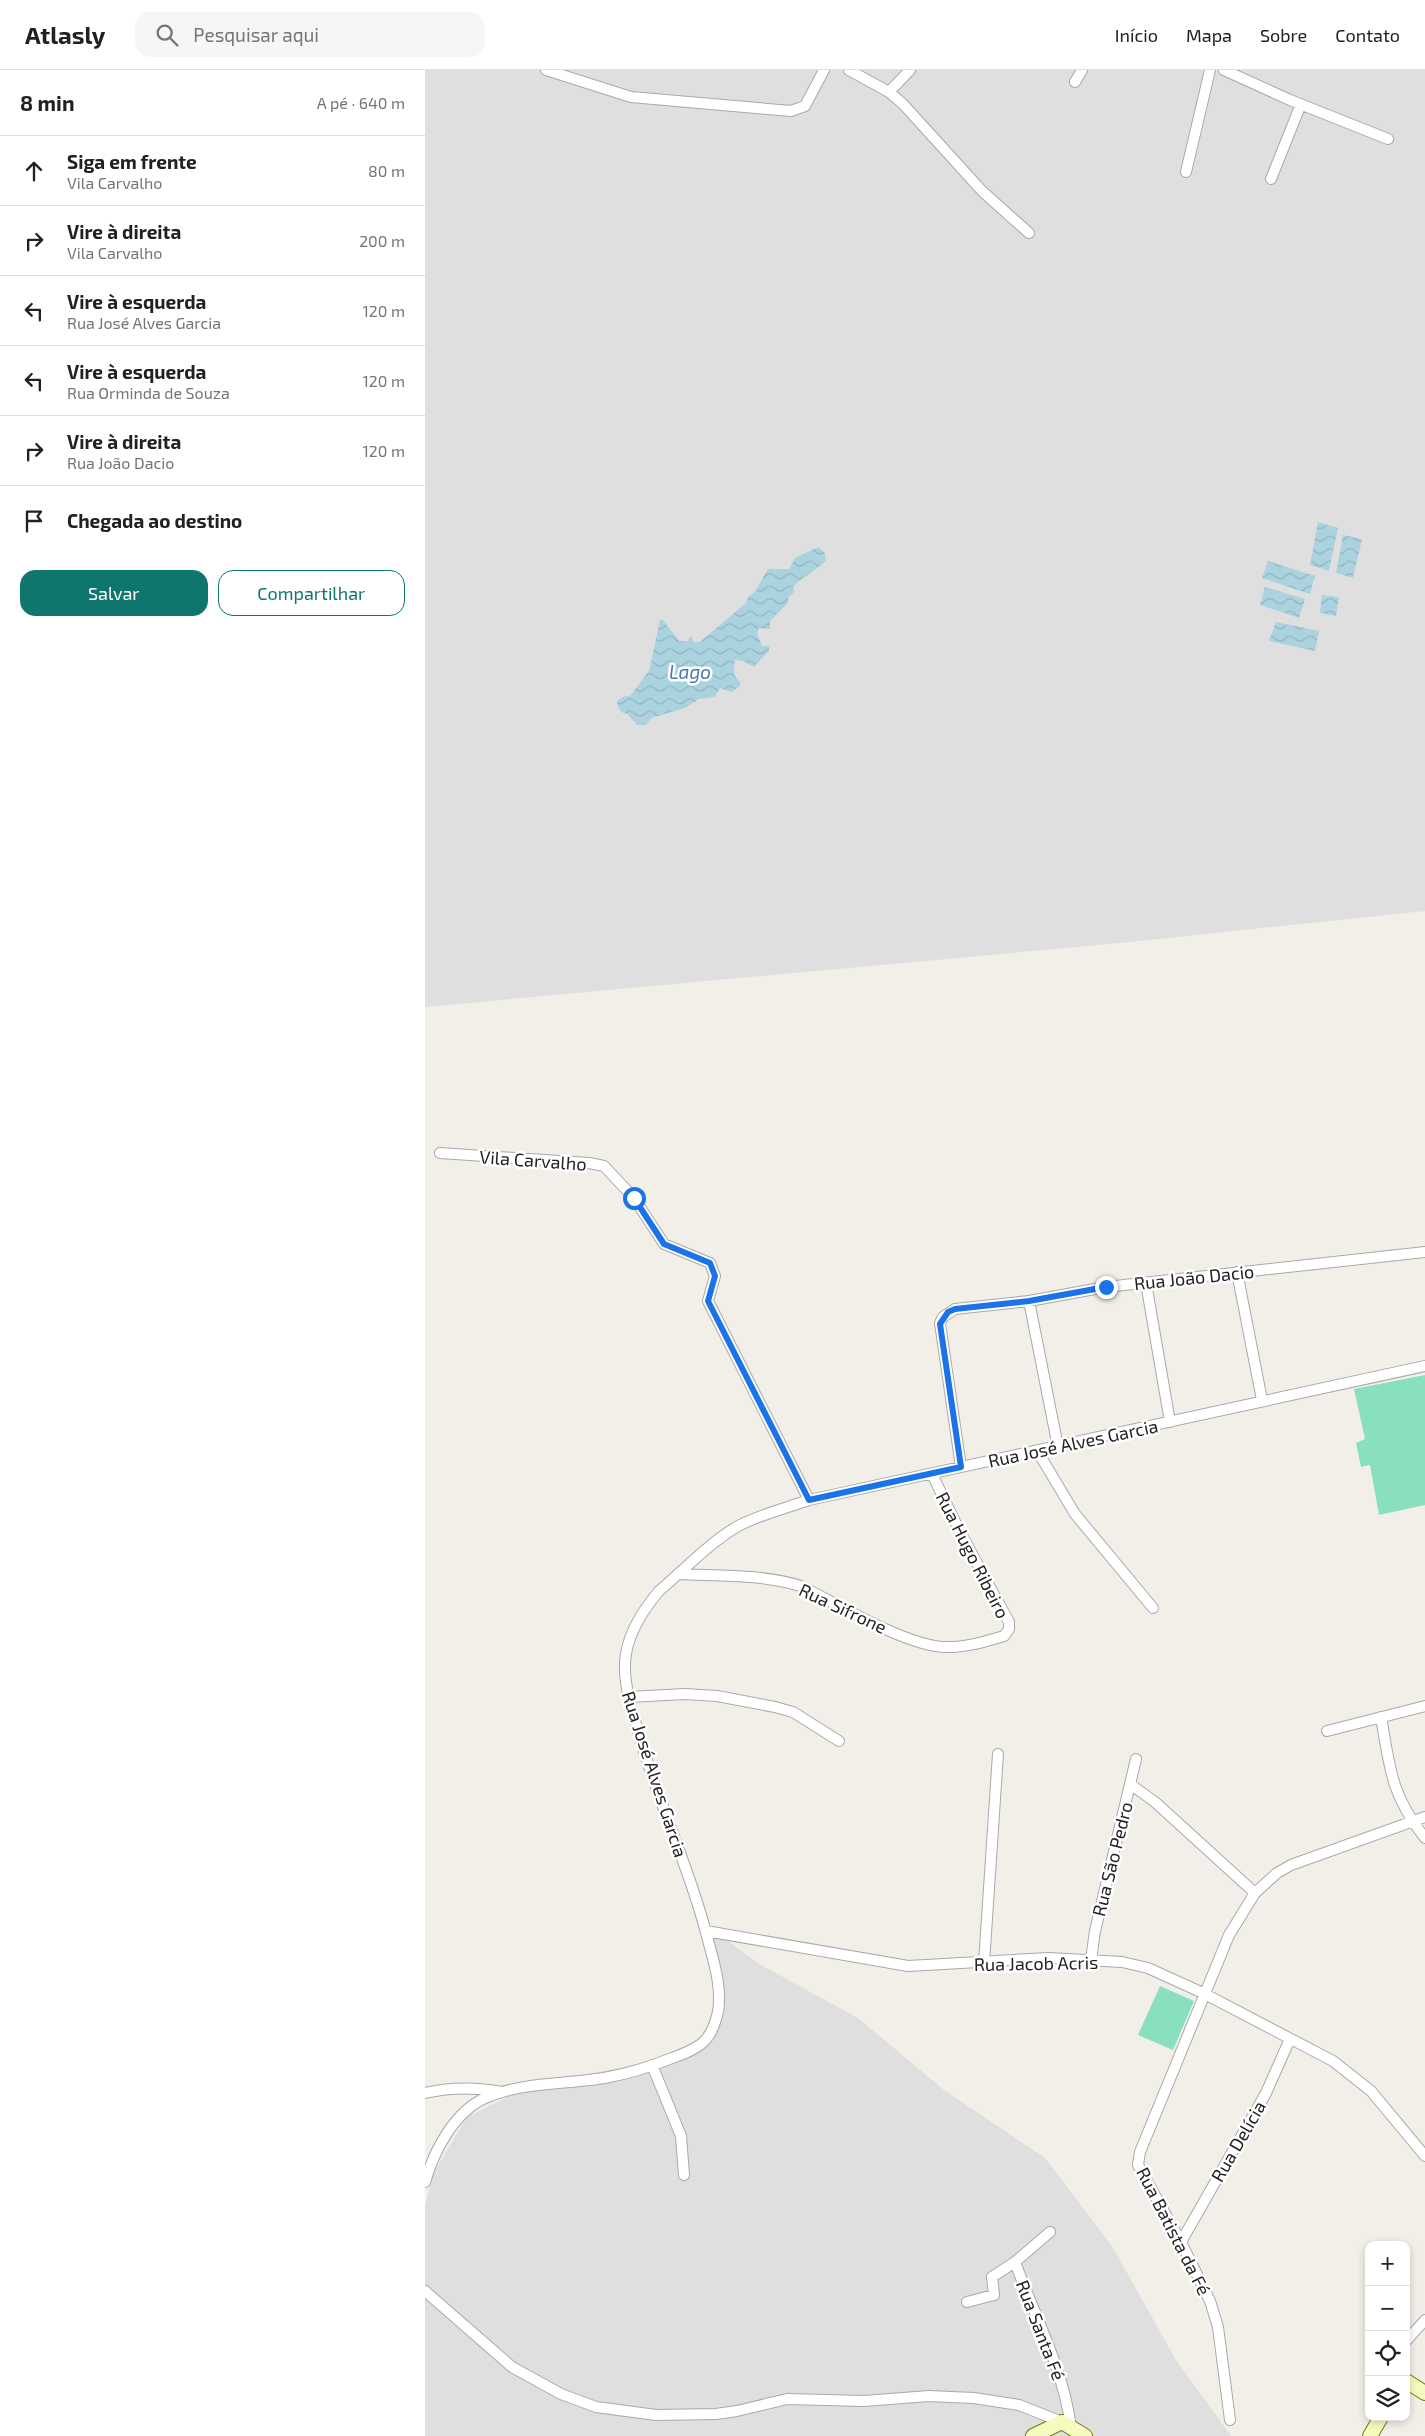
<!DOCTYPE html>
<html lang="pt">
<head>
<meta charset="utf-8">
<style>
  body { margin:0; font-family:"Exo 2",sans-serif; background:#f6f6f6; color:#202124 }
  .controls { position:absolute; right:15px; bottom:15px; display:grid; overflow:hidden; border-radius:10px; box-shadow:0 2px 8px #0003 }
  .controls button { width:45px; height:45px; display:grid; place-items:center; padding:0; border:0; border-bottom:1px solid #e0e0e0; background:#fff; color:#202124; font:25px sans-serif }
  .stop { position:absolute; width:15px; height:15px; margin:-11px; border:4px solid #1a73e8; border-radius:50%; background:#fff }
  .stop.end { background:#1a73e8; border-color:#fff; box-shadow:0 1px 5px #0008 }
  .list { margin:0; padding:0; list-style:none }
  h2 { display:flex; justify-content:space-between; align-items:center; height:65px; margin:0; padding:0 20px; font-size:21px }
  h2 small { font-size:16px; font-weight:400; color:#757577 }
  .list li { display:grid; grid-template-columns:32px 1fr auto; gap:15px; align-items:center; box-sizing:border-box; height:70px; padding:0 20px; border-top:1px solid #e0e0e0 }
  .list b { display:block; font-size:19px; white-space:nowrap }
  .list p { margin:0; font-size:16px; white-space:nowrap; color:#757577 }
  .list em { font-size:16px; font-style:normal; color:#757577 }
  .actions { display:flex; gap:10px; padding:15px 20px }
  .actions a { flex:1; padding:11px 0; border:1px solid #0f766e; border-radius:15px; text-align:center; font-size:18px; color:#0f766e }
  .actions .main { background:#0f766e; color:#fff }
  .icon { flex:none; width:28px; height:28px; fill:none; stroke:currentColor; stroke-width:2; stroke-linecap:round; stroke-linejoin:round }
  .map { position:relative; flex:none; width:1000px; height:2366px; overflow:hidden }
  header { display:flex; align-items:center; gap:30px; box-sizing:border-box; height:70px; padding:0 25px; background:#fff; border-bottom:1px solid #e0e0e0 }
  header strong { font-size:24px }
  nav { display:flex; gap:28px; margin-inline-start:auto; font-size:18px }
  .search { width:350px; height:45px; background:#f6f6f6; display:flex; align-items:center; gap:12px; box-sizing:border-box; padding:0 18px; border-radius:15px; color:#757577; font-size:19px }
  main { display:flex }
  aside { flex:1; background:#fff }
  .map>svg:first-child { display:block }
  .residential { fill:#e0dfdf }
  .pitch { fill:#88e0be }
  .water { fill:url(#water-waves) }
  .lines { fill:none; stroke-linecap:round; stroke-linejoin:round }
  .street-casing { stroke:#a9a9a9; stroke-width:12 }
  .secondary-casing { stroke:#707d05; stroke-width:16 }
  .street { stroke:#fff; stroke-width:10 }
  .secondary { stroke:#f7fabf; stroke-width:14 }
  .route { stroke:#1a73e8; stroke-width:6 }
  .labels { text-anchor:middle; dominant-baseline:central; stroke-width:5; stroke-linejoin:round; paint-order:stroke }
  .street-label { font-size:18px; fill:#222; stroke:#fff }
  .water-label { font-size:19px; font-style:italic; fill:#4a7aab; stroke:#fff }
</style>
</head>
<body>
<header>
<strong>Atlasly</strong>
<div class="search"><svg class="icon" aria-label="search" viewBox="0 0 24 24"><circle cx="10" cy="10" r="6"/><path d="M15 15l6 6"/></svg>Pesquisar aqui</div>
<nav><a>Início</a><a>Mapa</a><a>Sobre</a><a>Contato</a></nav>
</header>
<main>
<aside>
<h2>8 min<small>A pé · 640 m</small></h2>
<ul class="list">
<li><svg class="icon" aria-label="ahead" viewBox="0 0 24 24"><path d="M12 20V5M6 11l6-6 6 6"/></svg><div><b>Siga em frente</b><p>Vila Carvalho</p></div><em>80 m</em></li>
<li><svg class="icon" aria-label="right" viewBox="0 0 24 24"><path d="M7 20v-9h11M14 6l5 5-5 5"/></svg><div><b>Vire à direita</b><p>Vila Carvalho</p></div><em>200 m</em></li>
<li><svg class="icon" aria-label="left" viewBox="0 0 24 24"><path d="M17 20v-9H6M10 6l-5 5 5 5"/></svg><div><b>Vire à esquerda</b><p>Rua José Alves Garcia</p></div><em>120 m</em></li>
<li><svg class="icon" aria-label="left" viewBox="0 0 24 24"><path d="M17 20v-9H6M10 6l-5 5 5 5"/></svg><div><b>Vire à esquerda</b><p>Rua Orminda de Souza</p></div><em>120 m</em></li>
<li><svg class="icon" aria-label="right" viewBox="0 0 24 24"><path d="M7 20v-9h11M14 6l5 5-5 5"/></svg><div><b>Vire à direita</b><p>Rua João Dacio</p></div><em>120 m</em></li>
<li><svg class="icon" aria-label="arrive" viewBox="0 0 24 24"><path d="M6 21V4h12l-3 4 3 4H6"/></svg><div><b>Chegada ao destino</b></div></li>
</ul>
<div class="actions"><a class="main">Salvar</a><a>Compartilhar</a></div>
</aside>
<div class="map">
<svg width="1000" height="2366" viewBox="0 0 1000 2366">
  <defs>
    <pattern id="water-waves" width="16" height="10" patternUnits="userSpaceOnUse" patternTransform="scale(1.25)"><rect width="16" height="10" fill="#aad3df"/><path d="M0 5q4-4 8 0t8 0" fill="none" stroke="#92b5bf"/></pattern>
  </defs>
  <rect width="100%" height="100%" fill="#f2efe9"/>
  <!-- residential -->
  <path class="residential" d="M0,0H1000V841L695,873L0,937Z
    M283,1857L336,1895L433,1948L519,2020L620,2088L687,2176L751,2290L806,2366H0V2137L8,2104L42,2047L103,2017L244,1987L287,1960L299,1923Z"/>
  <!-- pitch -->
  <path class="pitch" d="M1000,1305V1435L954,1445L945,1395L936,1397L931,1373L940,1369L929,1319Z
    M735,1916L769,1931L748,1980L713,1965Z"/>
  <!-- water -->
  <path class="water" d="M893,452L913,458L904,501L885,495Z
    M918,465L937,469L928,508L911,503Z
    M393,477L400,483L401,491C390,501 378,506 368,517L369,522L363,528V533L345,551V559L334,558L332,563L337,576H344V581L329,597L318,591L310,590C309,598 307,607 315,611V616L306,622L295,618L290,627L274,629L260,638L226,648L221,655H212L202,644L196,642L192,634L193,630L200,626H205L224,601L235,550H238L254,571H263L265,567H267L268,572H275L321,533L323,527L330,522L343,499H364L370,488Z
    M843,491L890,506L885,524L837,508Z
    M840,517L880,529L874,548L835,535Z
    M897,525L914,527L911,546L895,543Z
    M851,552L894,561L890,581L844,571Z"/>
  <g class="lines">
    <!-- street casing -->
    <g class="street-casing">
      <path id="street" d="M121,0L206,27L366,41L380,36L399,0
        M424,0L464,22L478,34L557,121L604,163
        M799,0L865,30L963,69
        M650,12L657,0
        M464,22L485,0
        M761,102L785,0
        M846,109L876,34
        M15,1083L164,1093L179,1096L209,1128L239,1174L285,1193L290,1206L283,1231L384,1430
        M812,1202L837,1330
        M721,1213L745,1352
        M604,1231L633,1377
        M613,1382L650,1444L728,1538
        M536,1397L515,1253L518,1247L530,1239L604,1231L681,1217L1000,1182
        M253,1504C295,1506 336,1504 376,1516C414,1535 478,1574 518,1577C539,1578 559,1572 579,1566L584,1559V1552L534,1460L507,1404
        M204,1627L260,1624L292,1626L350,1637L368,1642L414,1671
        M956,1647C965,1699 966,1725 1000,1768
        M902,1661L1000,1636
        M705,1714L730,1732L830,1823
        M281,1861L483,1896L624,1888L697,1892L723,1898L778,1923L908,1991L946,2021L1000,2086
        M666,1890L670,1861L711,1689
        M559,1893L573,1684
        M227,1995L256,2066L259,2105
        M0,2023C26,2017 51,2017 77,2022
        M0,2112C9,2081 29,2042 60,2028C99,2011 144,2015 184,2007C206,2003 227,1996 247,1988C258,1984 275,1978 282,1968C287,1962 290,1953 292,1946C298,1924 290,1895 284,1874C266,1801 233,1733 213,1661C207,1639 199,1616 200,1593C201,1567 218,1540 234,1521C260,1499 286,1471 315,1455C337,1444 361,1438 384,1430L1000,1296
        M756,2172L841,2023L865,1969
        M590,2192C610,2247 638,2298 646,2357
        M0,2221L87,2297L136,2324L171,2337L231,2345L291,2344L312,2341L362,2329L439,2331L504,2326L549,2328L594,2335L637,2352
        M542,2232L569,2225L567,2207L590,2192L625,2162
        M981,2271L1000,2250
        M805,2350L793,2257L785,2231L756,2172L713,2095L715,2082L804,1865L830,1823L852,1803L866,1795L1000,1747"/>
    </g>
    <!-- secondary casing -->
    <g class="secondary-casing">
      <path id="secondary" d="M981,2311L1000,2323
        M608,2366L637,2352L660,2366
        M945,2366L956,2347"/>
    </g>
    <!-- street -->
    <use href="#street" class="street"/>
    <!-- secondary -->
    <use href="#secondary" class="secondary"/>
  </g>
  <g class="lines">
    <!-- route -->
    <path class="route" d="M209,1128L239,1174L285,1193L290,1206L283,1231L384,1430L536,1397L515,1254L523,1242L530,1239L604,1231L681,1217"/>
  </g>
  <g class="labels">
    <!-- street labels -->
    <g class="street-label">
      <text transform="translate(108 1090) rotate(4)">Vila Carvalho</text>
      <text transform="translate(769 1207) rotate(-6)">Rua João Dacio</text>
      <text transform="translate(648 1373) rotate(-12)">Rua José Alves Garcia</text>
      <text transform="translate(548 1485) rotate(63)">Rua Hugo Ribeiro</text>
      <text transform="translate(418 1538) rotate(25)">Rua Sifrone</text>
      <text transform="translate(230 1704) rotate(72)">Rua José Alves Garcia</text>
      <text transform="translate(687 1789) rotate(-76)">Rua São Pedro</text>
      <text transform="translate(611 1893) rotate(-1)">Rua Jacob Acris</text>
      <text transform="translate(813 2071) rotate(-60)">Rua Delícia</text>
      <text transform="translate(749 2161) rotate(63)">Rua Batista da Fé</text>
      <text transform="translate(616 2260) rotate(69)">Rua Santa Fé</text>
    </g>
    <!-- water labels -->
    <g class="water-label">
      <text x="265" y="601">Lago</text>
    </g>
  </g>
</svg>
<div class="controls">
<button>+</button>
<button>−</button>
<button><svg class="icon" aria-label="locate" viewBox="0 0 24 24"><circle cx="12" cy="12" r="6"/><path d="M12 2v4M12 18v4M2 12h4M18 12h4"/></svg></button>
<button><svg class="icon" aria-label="layers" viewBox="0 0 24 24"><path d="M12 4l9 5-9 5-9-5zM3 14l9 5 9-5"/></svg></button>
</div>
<div class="stop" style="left:209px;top:1128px"></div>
<div class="stop end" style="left:681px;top:1217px"></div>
</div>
</main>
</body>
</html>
